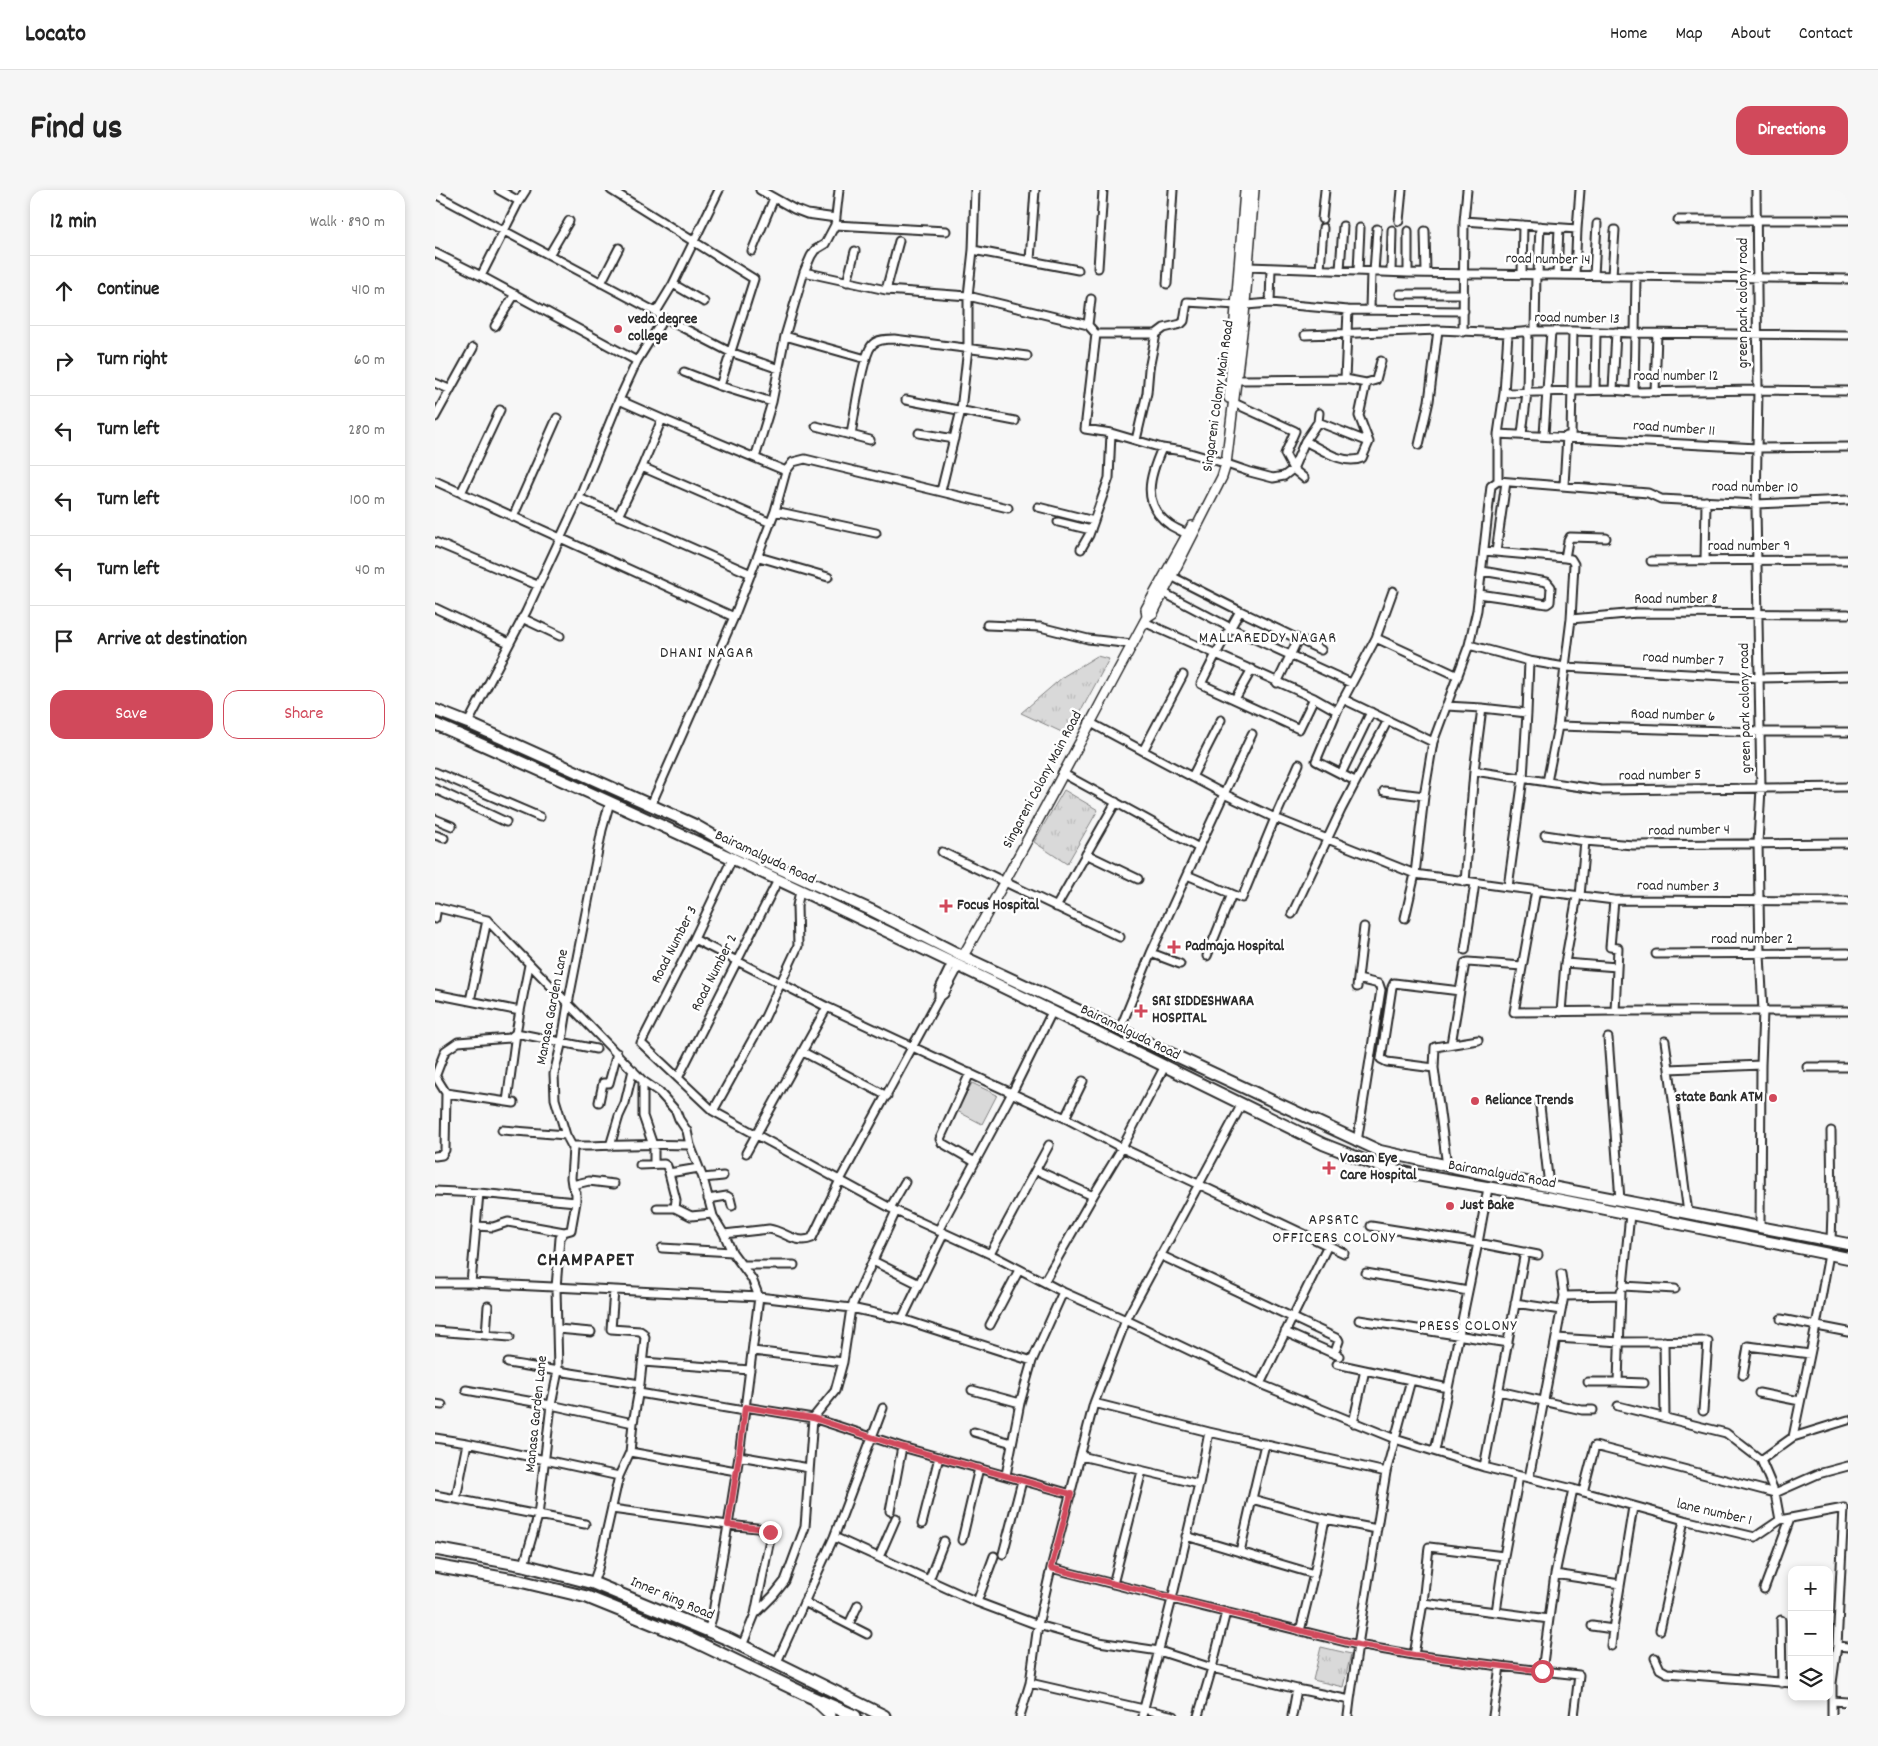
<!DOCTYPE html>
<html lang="en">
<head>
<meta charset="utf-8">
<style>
  body { margin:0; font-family:Dekko,sans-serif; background:#f6f6f6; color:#222 }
  .controls { position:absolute; right:15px; bottom:15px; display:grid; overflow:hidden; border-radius:10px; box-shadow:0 2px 8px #0003 }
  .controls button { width:45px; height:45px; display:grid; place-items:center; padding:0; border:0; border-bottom:1px solid #e0e0e0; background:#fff; color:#222; font:25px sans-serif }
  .stop { position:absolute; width:15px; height:15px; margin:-11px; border:4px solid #d1495b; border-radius:50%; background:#fff }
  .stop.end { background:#d1495b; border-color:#fff; box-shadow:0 1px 5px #0008 }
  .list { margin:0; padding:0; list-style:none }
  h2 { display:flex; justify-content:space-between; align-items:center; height:65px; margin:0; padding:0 20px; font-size:21px }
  h2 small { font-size:16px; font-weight:400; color:#767676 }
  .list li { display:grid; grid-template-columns:32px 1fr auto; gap:15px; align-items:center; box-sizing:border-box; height:70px; padding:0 20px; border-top:1px solid #e0e0e0 }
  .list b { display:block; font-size:19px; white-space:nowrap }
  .list em { font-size:16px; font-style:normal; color:#767676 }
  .actions { display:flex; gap:10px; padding:15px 20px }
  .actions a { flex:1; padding:11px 0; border:1px solid #d1495b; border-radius:15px; text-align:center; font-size:18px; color:#d1495b }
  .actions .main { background:#d1495b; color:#fff }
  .icon { flex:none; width:28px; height:28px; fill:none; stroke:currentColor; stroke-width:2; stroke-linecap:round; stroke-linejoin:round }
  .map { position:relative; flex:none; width:1413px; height:1526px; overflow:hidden; border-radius:15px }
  header { display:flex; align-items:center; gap:30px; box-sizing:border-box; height:70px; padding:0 25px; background:#fff; border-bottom:1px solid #e0e0e0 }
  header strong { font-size:24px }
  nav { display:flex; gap:28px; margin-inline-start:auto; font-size:18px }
  .intro { display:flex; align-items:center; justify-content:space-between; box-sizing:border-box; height:120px; padding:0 30px }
  h1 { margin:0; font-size:35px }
  .button { padding:12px 22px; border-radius:15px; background:#d1495b; color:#fff; font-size:18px; font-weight:700 }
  main { display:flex; gap:30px; padding:0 30px }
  aside { flex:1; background:#fff; border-radius:15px; box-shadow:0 2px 8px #0003 }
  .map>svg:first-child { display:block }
  .grass { fill:url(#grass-tufts); stroke:#828282 }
  .park { fill:#d9d9d9; stroke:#828282 }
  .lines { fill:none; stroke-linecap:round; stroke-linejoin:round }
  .minor-casing { stroke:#2b2b2b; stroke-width:11 }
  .tertiary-casing { stroke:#2b2b2b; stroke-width:12 }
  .primary-casing { stroke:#2b2b2b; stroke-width:14 }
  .trunk-casing { stroke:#2b2b2b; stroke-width:15 }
  .minor { stroke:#fff; stroke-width:7 }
  .tertiary { stroke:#fff; stroke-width:9 }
  .primary { stroke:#fff; stroke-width:10 }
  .trunk { stroke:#fff; stroke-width:11 }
  .route { stroke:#d1495b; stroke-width:6 }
  .poi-dot { fill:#d1495b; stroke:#fff; stroke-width:2 }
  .labels { text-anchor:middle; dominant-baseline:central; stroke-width:5; stroke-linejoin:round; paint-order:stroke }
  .street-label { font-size:15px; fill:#2b2b2b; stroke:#fff }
  .poi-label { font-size:15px; font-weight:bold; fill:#2b2b2b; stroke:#fff; text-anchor:start }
  .neighbourhood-label { font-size:16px; letter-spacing:1px; fill:#2b2b2b; stroke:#fff }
  .district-label { font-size:20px; font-weight:bold; letter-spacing:1px; fill:#2b2b2b; stroke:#fff }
</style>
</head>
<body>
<header>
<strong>Locato</strong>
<nav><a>Home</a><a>Map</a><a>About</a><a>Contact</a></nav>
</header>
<div class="intro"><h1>Find us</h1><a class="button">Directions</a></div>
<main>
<aside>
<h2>12 min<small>Walk · 890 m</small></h2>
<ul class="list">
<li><svg class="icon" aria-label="ahead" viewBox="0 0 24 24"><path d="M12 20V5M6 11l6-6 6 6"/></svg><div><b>Continue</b></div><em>410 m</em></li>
<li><svg class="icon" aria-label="right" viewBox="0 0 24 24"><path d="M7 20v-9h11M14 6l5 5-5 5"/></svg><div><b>Turn right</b></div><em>60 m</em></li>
<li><svg class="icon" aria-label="left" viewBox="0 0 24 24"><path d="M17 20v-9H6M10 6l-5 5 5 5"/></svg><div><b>Turn left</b></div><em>280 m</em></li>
<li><svg class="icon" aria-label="left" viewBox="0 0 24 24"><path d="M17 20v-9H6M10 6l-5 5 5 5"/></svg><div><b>Turn left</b></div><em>100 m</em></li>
<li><svg class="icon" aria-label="left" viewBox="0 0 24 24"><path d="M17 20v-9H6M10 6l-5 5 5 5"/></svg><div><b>Turn left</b></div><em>40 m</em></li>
<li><svg class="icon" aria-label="arrive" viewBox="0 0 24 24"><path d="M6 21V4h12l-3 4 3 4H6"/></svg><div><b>Arrive at destination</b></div></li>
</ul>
<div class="actions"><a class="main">Save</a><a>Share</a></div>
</aside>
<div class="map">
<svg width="1413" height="1526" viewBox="0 0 1413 1526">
  <defs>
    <pattern id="grass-tufts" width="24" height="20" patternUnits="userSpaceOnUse" patternTransform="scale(1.25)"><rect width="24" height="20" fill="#d9d9d9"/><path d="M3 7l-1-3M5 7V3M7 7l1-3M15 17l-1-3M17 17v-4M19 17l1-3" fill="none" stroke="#bababa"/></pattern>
  </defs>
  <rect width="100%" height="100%" fill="#f7f7f7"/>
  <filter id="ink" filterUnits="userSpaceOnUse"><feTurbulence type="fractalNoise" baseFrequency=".02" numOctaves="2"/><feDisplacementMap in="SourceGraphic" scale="10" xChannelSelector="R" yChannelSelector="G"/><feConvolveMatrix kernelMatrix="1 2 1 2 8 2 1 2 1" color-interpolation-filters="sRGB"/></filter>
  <g filter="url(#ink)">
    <!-- grass -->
    <path class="grass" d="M662,466L674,469L633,545L586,523L629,486Z
      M629,600L663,620L632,674L599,652Z
      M886,1457L916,1464L908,1497L878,1490Z"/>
    <!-- park -->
    <path class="park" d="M537,893L562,905L547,934L522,921Z"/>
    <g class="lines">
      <!-- minor casing -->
      <g class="minor-casing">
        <path id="minor" d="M64,0L84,11
          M176,0L319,89L285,196L337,212
          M325,0L359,19L372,24L401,28
          M1321,0L1323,200L1321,318L1326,598L1323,653L1325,764L1328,821L1326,875L1325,1036
          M0,4L221,122L229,128L295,162L344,179
          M887,29L890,0
          M1243,30H1413
          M964,31L967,0
          M1029,31L1142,39L1145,0
          M400,35L511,41
          M990,41L991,82
          M538,60L643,80
          M317,61L339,8
          M0,63L46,86L202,171
          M114,65L134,31
          M595,70L600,0
          M813,77L973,83L1413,89
          M663,78L668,0
          M885,80L888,38
          M905,80L908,36
          M923,81L925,38
          M369,82L451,100L533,106L653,135L661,144L650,239L676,243L727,258L748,261L786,272L815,282L838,288L849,286L858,279L870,251L883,232L884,223
          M939,82L942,39
          M956,82L957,40
          M973,83V41
          M1087,84L1088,35
          M1103,84L1105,36
          M1122,84L1124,38
          M1140,85L1142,39
          M1159,85L1162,34
          M1177,85L1180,40
          M46,86L84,11L91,0
          M412,92L420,61
          M166,93L184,58
          M238,94L269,112
          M732,94L738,0
          M451,100L464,51
          M965,104H1029
          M835,113L836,78
          M811,115L835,113L913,120L1029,121
          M935,119L936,82
          M221,122L238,94L284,0
          M653,135L656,109
          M60,136L80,104
          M1100,141L1101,84
          M1028,142L1029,31L1032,0
          M661,144H721
          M870,145L1003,140L1073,143L1100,141H1138L1200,143L1413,145
          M350,146L431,169
          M249,182L285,196
          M910,189L913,120
          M803,190L910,189L931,193
          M0,193L14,199
          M1160,200L1161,142
          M1178,200L1181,142
          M1199,202L1201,86
          M1220,202L1222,144
          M1069,203L1178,200L1199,202L1323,200L1413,201
          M184,210L227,229L207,277
          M471,210L580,231
          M799,213L860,241L850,264L858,279L869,288
          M0,227L38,158
          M227,229L351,281
          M883,232L934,252
          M381,236L435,250
          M484,243L519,249
          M1063,244L1322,258L1413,257
          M1087,244L1092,202L1093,141
          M416,245C419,227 427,167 437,155C442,149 453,149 459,149L592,166
          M1109,245L1116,141
          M1136,247L1138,141
          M701,250L712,203L714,179L721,144L729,138L746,134L749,131L752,112L802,115
          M870,251C886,259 909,276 927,268L934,252L924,226L931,193L941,190L946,171
          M984,255L994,211L1003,140
          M727,258C715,285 705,314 735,335C741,339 749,342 755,346
          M320,268L337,212L350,146L369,82L376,66L380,60L390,54L400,35L404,0
          M0,291L299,427
          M1063,291L1213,303L1226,309L1321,314L1413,310
          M1129,295L1132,246
          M506,301L526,220L533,158V106L538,60L540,0
          M26,303L65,220
          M144,308L316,384
          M603,317L659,331
          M183,326L207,277L336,333
          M78,327L122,228
          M623,332L656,340
          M441,343L340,321L351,281L358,272L370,269L573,318
          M0,352L102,395
          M646,359L654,345L674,288L676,243
          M1049,361L1130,368L1133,351L1135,347L1171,348
          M1061,362L1071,292
          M324,367L393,387
          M1130,368L1136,369L1139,374L1136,429L1202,423L1413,424
          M1216,371L1413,370
          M1270,371L1271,311
          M734,385L805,421L781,464L879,508L902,521L941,448L958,401
          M729,403L796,438L916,493
          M1044,404L1112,414L1115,412L1116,397L1112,392L1047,381
          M0,418L74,453
          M805,421L863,449L842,493
          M87,428L125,446
          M1136,429L1130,477L1324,488L1413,486
          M709,432L781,464L766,494L864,539L879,508
          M552,435L605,437L653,449L697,454
          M941,448L1023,486
          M863,449L886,460
          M1034,455L1094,471L1130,477L1123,536L1112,592
          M800,509L817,479
          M908,509L998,552L1034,455L1042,420L1056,296L1063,291V244L1069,203L1073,143
          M1011,516L1047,518L1092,523L1094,471
          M902,521L881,571L920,591
          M33,533L91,422L144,308L184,210L202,171L229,128
          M1123,536L1325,542H1413
          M817,544L789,604L840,628L864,574
          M708,561L748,485
          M1039,581L1166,600L1413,597
          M0,582L105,627
          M627,583L764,658L789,604L654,532
          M906,584L936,522
          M757,587L786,530
          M0,599L71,632
          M949,601L989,606
          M216,615L299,427L340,321
          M0,629L17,636
          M0,645L9,648
          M1110,645L1150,651
          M507,662L685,747
          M651,664L703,689
          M752,685L797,704
          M1030,692L1039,581L1047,518
          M1073,697L1179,710L1413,711
          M1101,700L1079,822L1180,821H1413
          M1145,706L1150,651L1198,655L1413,653
          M1179,710L1175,757L1183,758L1180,821
          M0,717L52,730L208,891L224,902L241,921L244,929L252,941L255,955L268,988L278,1026L289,1044L297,1062L317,1089L324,1107L36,1093H0
          M621,717L681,612
          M857,724L906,620L953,530
          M970,728L980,684L1073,697L1088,588L1092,523
          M0,729L2,717
          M259,749L392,817L311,963
          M1030,760L1040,693
          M1221,764L1413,763
          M772,766L797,704L807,708L840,628L980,684L989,606L998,552
          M1130,773L1182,777
          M745,774L716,763L764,658
          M922,797L929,737
          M1025,801L1030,773L1033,772L1087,776
          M0,804L35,811L52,730
          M504,808V800L517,773
          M35,811L85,821L94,775
          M392,817L630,928L687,958L909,1063
          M85,821L81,843L161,859
          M1126,822L1130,773L1142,706
          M685,839L716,763
          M1173,848L1185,1010
          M1230,851L1234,879
          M368,862L452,906
          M1372,877H1413
          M999,878L1000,857L1043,850
          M535,883L505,949L507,953L540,972
          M0,887L10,861L23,852L75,848L81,843
          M1,887L11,903L79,913
          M243,888L343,690
          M208,891V926L219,958V974
          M72,912L81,843
          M164,912L168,893H174L182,863
          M1105,916L1114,996
          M278,921L330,827L363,756L362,716L365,701
          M630,928L648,891
          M67,940L131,945
          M1396,941L1397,1021L1396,1051
          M922,952L946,800L944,794L923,789
          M137,956C176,956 215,953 255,955
          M175,956L184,926L190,913L198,880
          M0,966L7,965L10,960L11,903
          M205,975L229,974L232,976L234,983L264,978
          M1012,976L999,878L952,872L946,869L957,797L959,793L1025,801L1016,854
          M601,980L658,1006L687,958L730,876
          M234,983L241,1010L240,1018
          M268,988L288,986
          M137,995L154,991L179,994
          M0,1001L44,1003L36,1093
          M44,1003L141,1012
          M273,1009L292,1006L295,1008L297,1016
          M222,1018H240L256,1026L277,1024
          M455,1018L470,992
          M461,1021L555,1064L628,1102L691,1130L825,1194L960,1249L951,1282L923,1455L979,1465L988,1413L994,1357L1069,1366L1084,1286
          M1253,1023L1234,879L1326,875
          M1195,1024L1188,1096L1240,1099
          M41,1036L58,1037L73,1032L129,1042
          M936,1036L1043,1053L1103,1065
          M503,1041L577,903L617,822
          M289,1044L334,1039C349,1041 361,1055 377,1048L405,990L504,808L509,804L524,776
          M227,1058L297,1062
          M555,1064L614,955
          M725,1065L903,1149L904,1151L901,1159
          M438,1071L484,1094
          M308,1075H359
          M931,1083L1033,1101
          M1126,1084L1129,1106
          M609,1092L658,1006
          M1186,1101L1183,1192L1209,1193
          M1080,1113L1126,1120
          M467,1129L597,1171L628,1102
          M1346,1129L1413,1142
          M924,1130L1073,1153
          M555,1135L584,1080
          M123,1139L156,1142
          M0,1141L75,1147
          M850,1142L904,1166
          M51,1145L53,1116
          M1121,1148L1186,1152L1273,1151L1268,1221
          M1229,1151L1230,1227
          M318,1161L408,1172L416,1118L467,1129L509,1043
          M208,1172L315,1180
          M73,1173L205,1194
          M902,1174L1013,1198
          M1308,1185L1313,1156L1375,1164
          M976,1190L960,1249L1049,1277L1090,1062
          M1153,1192H1183
          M825,1194L893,1055
          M31,1200L116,1215L198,1233L205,1194L210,1147L208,1143L205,1141L176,1139L179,1101
          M537,1200L585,1213
          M1064,1201L1147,1220H1158
          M204,1203L309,1221
          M1324,1203L1365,1211
          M659,1213L774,1242L764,1294L737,1409L923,1455L915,1510L862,1499L777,1478L791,1422
          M0,1214L7,1215
          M310,1217L378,1228L467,1257L636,1304
          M918,1233L930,1180
          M539,1242L577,1253
          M774,1242L951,1282
          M1358,1247L1413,1230
          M0,1248L32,1253L184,1286
          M1000,1261L1043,1053L1053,998
          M195,1262L301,1281
          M304,1266L374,1278
          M646,1266L764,1294
          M1326,1270L1358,1247L1381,1136L1394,1064
          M1049,1277L1138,1299L1249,1330L1320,1347L1345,1330L1340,1303L1326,1270L1291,1243L1183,1216
          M571,1285L585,1213L597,1171
          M1094,1288L1129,1106L1185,1105
          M1148,1302L1160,1256L1340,1303L1383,1284L1413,1276
          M0,1305L150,1334
          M21,1309L32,1253
          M817,1309L830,1254
          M177,1319L293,1335L304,1266L324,1107L416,1118L461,1021L278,921L206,853L259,749L297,669
          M455,1321L467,1257
          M890,1329L942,1339
          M1345,1330L1409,1318L1402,1456L1397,1493H1394
          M487,1334L504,1267
          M751,1346L879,1384L890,1329L817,1309L805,1362
          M399,1347L542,1412L603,1435L664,1452L724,1461L777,1478L763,1526
          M527,1350L544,1278
          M568,1364L587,1291
          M444,1367L461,1328
          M89,1375L103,1326L116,1215L123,1181L121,1098L125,1048L129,1042L136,1040L141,1012V1003L137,995L136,988L138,958L131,945L120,909L119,884L127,851L133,814L167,640L175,612
          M616,1378L737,1409L707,1526
          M1120,1384L1185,1394
          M494,1390L509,1351
          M158,1393L163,1379L184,1286L195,1262L198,1233
          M678,1394L707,1281
          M1329,1399L1355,1329
          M369,1412L432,1444
          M542,1412L559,1366
          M988,1413L1061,1422L1069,1366
          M1061,1422L1114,1429
          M1346,1430L1347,1493
          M414,1434L423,1415
          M1157,1436L1178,1439L1198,1317
          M1225,1440L1249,1330
          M273,1441L277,1428L293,1335L331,1339L336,1344L320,1424
          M865,1441L879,1384
          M307,1456L320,1424L338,1406L350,1391L370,1337L378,1228L400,1201L408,1172
          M1176,1456L1178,1439
          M1402,1456L1413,1457
          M979,1465L1065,1476L1058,1526
          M1220,1468L1225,1479L1232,1483L1357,1493
          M341,1474L399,1347L448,1218
          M1065,1476L1107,1481L1120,1384L1138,1299
          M1107,1481L1144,1485L1139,1526
          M595,1493L739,1526
          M1397,1511L1413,1512
          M585,1526L595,1493L603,1435L616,1378L659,1213L691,1130L807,914
          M857,1526L862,1499
          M913,1526L915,1510
          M1397,1526V1493"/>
      </g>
      <!-- tertiary casing -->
      <g class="tertiary-casing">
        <path id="tertiary" d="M794,208L810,0
          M712,427L711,419L757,336
          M528,766C592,654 651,540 712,427L718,423L721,417L787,287L791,274L809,126L819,0
          M380,1511L396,1526"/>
      </g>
      <!-- primary casing -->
      <g class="primary-casing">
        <path id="primary" d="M0,520L33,533L260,635L302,659L436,720L529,767L945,961L1055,985L1413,1054
          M0,534C300,665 594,809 888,954L944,976L982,985L1116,1008L1413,1068"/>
      </g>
      <!-- trunk casing -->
      <g class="trunk-casing">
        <path id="trunk" d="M0,1359L89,1375L158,1393L293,1449L449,1526
          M0,1376L85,1391L152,1407L251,1447L374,1506L420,1526"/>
      </g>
      <!-- minor -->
      <use href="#minor" class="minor"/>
      <!-- tertiary -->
      <use href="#tertiary" class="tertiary"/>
      <!-- primary -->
      <use href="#primary" class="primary"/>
      <!-- trunk -->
      <use href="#trunk" class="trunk"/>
    </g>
  </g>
  <g class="lines" filter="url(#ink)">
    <!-- route -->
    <path class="route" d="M335,1342L331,1339L293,1335L304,1266L310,1217L378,1228L467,1257L636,1304L616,1378L923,1455L979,1465L1107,1481"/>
  </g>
  <!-- markers -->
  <g class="poi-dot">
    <circle cx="183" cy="139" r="5"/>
    <path d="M508.5 708.5h5v5h5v5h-5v5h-5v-5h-5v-5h5z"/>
    <path d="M736.5 749.5h5v5h5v5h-5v5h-5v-5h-5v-5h5z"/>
    <path d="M703.5 813.5h5v5h5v5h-5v5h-5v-5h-5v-5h5z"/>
    <circle cx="1338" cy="908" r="5"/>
    <circle cx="1040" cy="911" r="5"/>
    <path d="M891.5 970.5h5v5h5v5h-5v5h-5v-5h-5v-5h5z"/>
    <circle cx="1015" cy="1016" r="5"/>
  </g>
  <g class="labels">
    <!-- street labels -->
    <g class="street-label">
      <text transform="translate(1113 70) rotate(1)">road number 14</text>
      <text transform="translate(1309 113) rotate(-90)">green park colony road</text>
      <text transform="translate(1142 129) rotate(1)">road number 13</text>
      <text x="1241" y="187">road number 12</text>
      <text transform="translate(784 206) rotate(-82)">Singareni Colony Main Road</text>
      <text transform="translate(1239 239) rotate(4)">road number 11</text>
      <text transform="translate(1320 298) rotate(1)">road number 10</text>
      <text x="1314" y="357">road number 9</text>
      <text x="1241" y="410">Road number 8</text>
      <text transform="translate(1248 470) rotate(3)">road number 7</text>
      <text transform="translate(1311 518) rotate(-91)">green park colony road</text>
      <text transform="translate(1238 526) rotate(2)">Road number 6</text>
      <text transform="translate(1225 586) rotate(-1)">road number 5</text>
      <text transform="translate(608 590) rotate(-62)">Singareni Colony Main Road</text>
      <text transform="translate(1254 641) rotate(-1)">road number 4</text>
      <text transform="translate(330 668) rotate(25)">Bairamalguda Road</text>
      <text transform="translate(1243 697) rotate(1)">road number 3</text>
      <text x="1317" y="750">road number 2</text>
      <text transform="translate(240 755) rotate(-63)">Road Number 3</text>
      <text transform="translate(280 783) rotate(-63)">Road Number 2</text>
      <text transform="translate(118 817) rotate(-79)">Manasa Garden Lane</text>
      <text transform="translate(695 843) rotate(26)">Bairamalguda Road</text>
      <text transform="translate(1067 985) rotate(10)">Bairamalguda Road</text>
      <text transform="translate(102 1224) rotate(-84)">Manasa Garden Lane</text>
      <text transform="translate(1279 1323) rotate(13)">lane number 1</text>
      <text transform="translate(237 1409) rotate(23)">Inner Ring Road</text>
    </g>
    <!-- poi labels -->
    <g class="poi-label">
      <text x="193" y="130">veda degree<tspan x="193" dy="17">college</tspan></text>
      <text x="522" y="716">Focus Hospital</text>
      <text x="750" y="757">Padmaja Hospital</text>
      <text x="717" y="812">SRI SIDDESHWARA<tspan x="717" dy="17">HOSPITAL</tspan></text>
      <text x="1328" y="908" text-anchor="end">state Bank ATM</text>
      <text x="1050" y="911">Reliance Trends</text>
      <text x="905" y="969">Vasan Eye<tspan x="905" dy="17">Care Hospital</tspan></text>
      <text x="1025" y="1016">Just Bake</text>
    </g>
    <!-- neighbourhood labels -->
    <g class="neighbourhood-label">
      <text x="833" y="448">MALLAREDDY NAGAR</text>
      <text x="272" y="463">DHANI NAGAR</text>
      <text x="899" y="1030">APSRTC<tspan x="899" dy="18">OFFICERS COLONY</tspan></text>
      <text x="1033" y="1136">PRESS COLONY</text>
    </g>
    <!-- district labels -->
    <g class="district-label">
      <text x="151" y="1071">CHAMPAPET</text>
    </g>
  </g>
</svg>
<div class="controls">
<button>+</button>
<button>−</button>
<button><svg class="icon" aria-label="layers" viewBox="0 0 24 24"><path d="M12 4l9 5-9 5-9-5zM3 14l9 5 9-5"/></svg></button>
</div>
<div class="stop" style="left:1107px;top:1481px"></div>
<div class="stop end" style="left:335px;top:1342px"></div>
</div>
</main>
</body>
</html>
